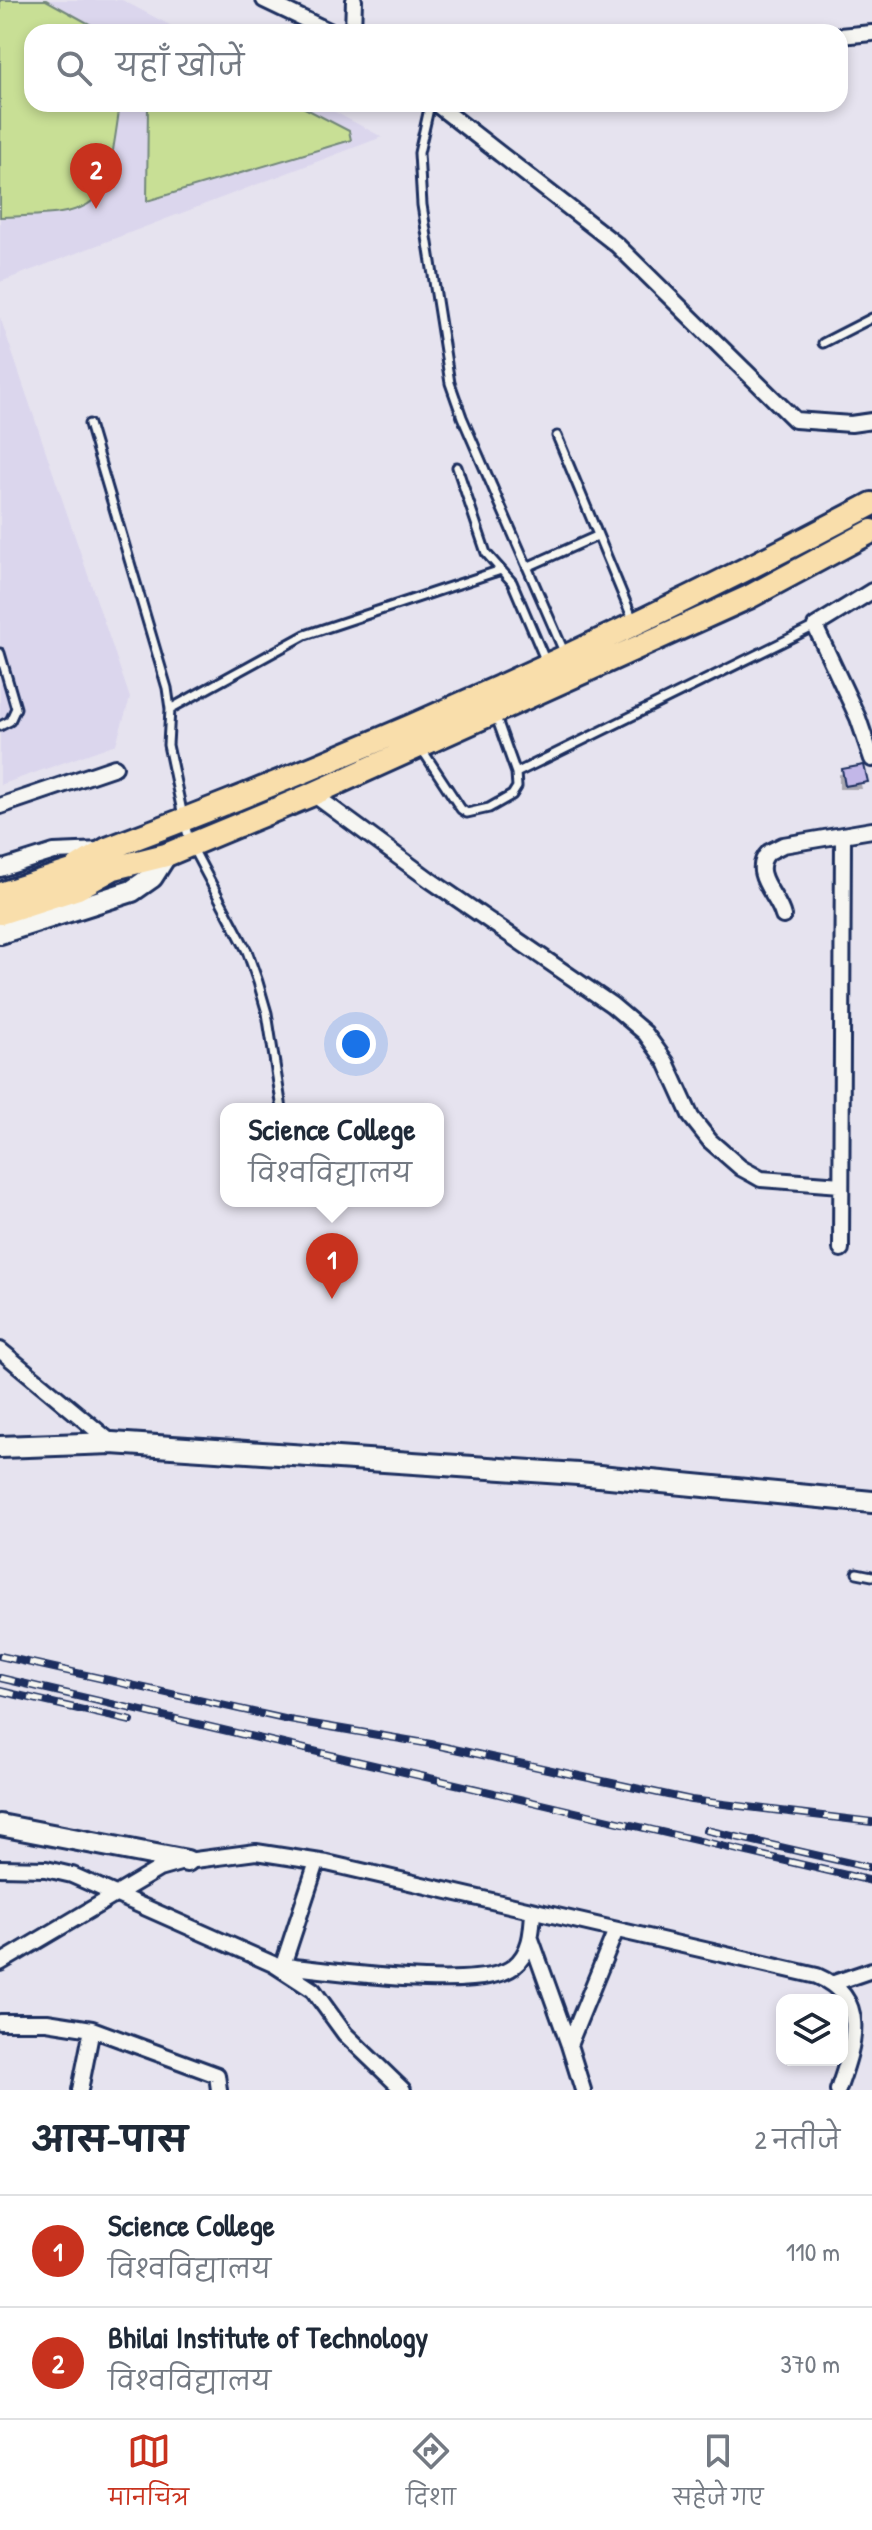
<!DOCTYPE html>
<html lang="hi">
<head>
<meta charset="utf-8">
<style>
  body { margin:0; font-family:"Patrick Hand","Playpen Sans Deva",sans-serif; background:#f6f6f7; color:#1f2937 }
  .controls { position:absolute; right:24px; bottom:24px; display:grid; overflow:hidden; border-radius:16px; box-shadow:0 4px 12px #0003 }
  .controls button { width:72px; height:72px; display:grid; place-items:center; padding:0; border:0; border-bottom:2px solid #e0e1e3; background:#fff; color:#1f2937; font:40px sans-serif }
  .you { position:absolute; left:356px; top:1044px; width:28px; height:28px; margin:-20px; border:6px solid #fff; border-radius:50%; background:#1a73e8; box-shadow:0 0 0 12px #1a73e833 }
  .badge { display:grid; place-items:center; width:52px; height:52px; border-radius:50%; background:#c8321e; color:#fff; font-size:26px; font-weight:700 }
  .pin { position:absolute; translate:-50% -66px; filter:drop-shadow(0 2px 4px #0008) }
  .pin::after { content:''; position:absolute; top:42px; width:28px; height:24px; background:inherit; clip-path:polygon(0 0,100% 0,50% 100%) }
  .popup { position:absolute; left:220px; top:1103px; width:224px; height:104px; box-sizing:border-box; display:grid; place-content:center; border-radius:16px; background:#fff; filter:drop-shadow(0 2px 6px #0005); font-size:26px; white-space:nowrap; color:#747a83 }
  .popup b { font-size:30px; color:#1f2937 }
  .popup::after { content:''; position:absolute; left:50%; top:100%; margin-left:-16px; border:16px solid transparent; border-top-color:#fff }
  .list { margin:0; padding:0; list-style:none }
  h2 { display:flex; justify-content:space-between; align-items:center; height:104px; margin:0; padding:0 32px; font-size:34px }
  h2 small { font-size:26px; font-weight:400; color:#747a83 }
  .list li { display:grid; grid-template-columns:52px 1fr auto; gap:24px; align-items:center; box-sizing:border-box; height:112px; padding:0 32px; border-top:2px solid #e0e1e3 }
  .list b { display:block; font-size:30px; white-space:nowrap }
  .list p { margin:0; font-size:26px; white-space:nowrap; color:#747a83 }
  .list em { font-size:26px; font-style:normal; color:#747a83 }
  .icon { flex:none; width:44px; height:44px; fill:none; stroke:currentColor; stroke-width:2; stroke-linecap:round; stroke-linejoin:round }
  .map { position:relative; flex:none; width:872px; height:2090px; overflow:hidden }
  .search { position:absolute; background:#fff; box-shadow:0 4px 12px #0003; left:24px; right:24px; top:24px; height:88px; display:flex; align-items:center; gap:20px; box-sizing:border-box; padding:0 28px; border-radius:24px; color:#747a83; font-size:30px }
  .sheet { height:328px; background:#fff }
  nav { display:flex; justify-content:space-around; align-items:center; box-sizing:border-box; height:112px; border-top:2px solid #e0e1e3; background:#fff; font-size:22px; color:#747a83 }
  nav a { display:grid; justify-items:center; gap:4px }
  nav .on { color:#c8321e }
  .map>svg:first-child { display:block }
  .built { fill:#dbd6ed }
  .green { fill:#c8df95; stroke:#72877a; stroke-width:2 }
  .building { fill:#c2b7e8; stroke:#1b2f5e; stroke-width:2; filter:url(#shadow) }
  .lines { fill:none; stroke-linecap:round; stroke-linejoin:round }
  .lane-casing { stroke:#1b2f5e; stroke-width:13 }
  .street-casing { stroke:#1b2f5e; stroke-width:20 }
  .secondary-casing { stroke:#1b2f5e; stroke-width:26 }
  .primary-casing { stroke:#1b2f5e; stroke-width:28 }
  .lane { stroke:#f6f6f2; stroke-width:7 }
  .street { stroke:#f6f6f2; stroke-width:14 }
  .secondary { stroke:#f6f6f2; stroke-width:20 }
  .primary { stroke:#f9deab; stroke-width:22 }
  .rail-casing { stroke:#1b2f5e; stroke-width:8 }
  .rail { stroke:#f6f6f2; stroke-width:5; stroke-dasharray:15; stroke-linecap:butt }
</style>
</head>
<body>
<div class="map">
<svg width="872" height="2090" viewBox="0 0 872 2090">
  <defs>
    <filter id="shadow"><feDropShadow dx="-7" dy="7" stdDeviation="0" flood-color="#0004"/></filter>
  </defs>
  <rect width="100%" height="100%" fill="#e6e3ef"/>
  <filter id="ink" filterUnits="userSpaceOnUse"><feTurbulence type="fractalNoise" baseFrequency=".0125" numOctaves="2"/><feDisplacementMap in="SourceGraphic" scale="16" xChannelSelector="R" yChannelSelector="G"/><feConvolveMatrix kernelMatrix="1 2 1 2 8 2 1 2 1" color-interpolation-filters="sRGB"/></filter>
  <g filter="url(#ink)">
    <!-- built -->
    <path class="built" d="M0,0H122L183,32H32V104H320L382,137L0,282Z
      M0,317L130,698L116,744L0,785Z"/>
    <!-- green -->
    <path class="green" d="M0,0H46L104,32H32V104H120C105,208 109,214 0,217Z
      M148,104H297L349,131L351,140L147,201Z"/>
    <!-- building -->
    <path class="building" d="M864,765L868,782L845,786L842,769Z"/>
    <g class="lines">
      <!-- lane casing -->
      <g class="lane-casing">
        <path id="lane" d="M430,104L419,153L422,205L450,383L462,417L565,654
          M823,343L872,318
          M89,424L167,688L170,709L168,745L184,821L190,843L247,951L258,982L267,1013L282,1109
          M557,436L634,622
          M457,467L486,553L512,582L546,662
          M527,567L597,536
          M0,653L16,708L10,721L0,726
          M170,709L305,635L501,570
          M421,748L461,809L467,813L489,808L512,795L517,787L516,773L495,714
          M516,773L815,626
          M857,1573L872,1576"/>
      </g>
      <!-- street casing -->
      <g class="street-casing">
        <path id="street" d="M264,0L331,32
          M353,32L354,0
          M840,36L872,33
          M436,104L617,245L795,420L851,424L872,421
          M872,591L815,626L858,718L872,759
          M313,794L430,880L612,1005L645,1033L666,1062L691,1117L710,1141L741,1168L761,1179L841,1185
          M0,806L115,767
          M0,869L54,852L102,850
          M783,916C779,896 748,873 769,852L783,845L872,830
          M841,1249L843,836
          M0,1350L112,1443
          M0,1868L46,1869L72,1875L273,1964L313,1990L345,2034L403,2090
          M531,1939L569,2045
          M0,1963L159,1869L187,1861L256,1852L327,1863L817,1976C871,1999 853,2047 838,2090
          M275,1965C322,1969 478,1994 513,1967C531,1953 532,1932 533,1911
          M283,1965L317,1862
          M834,1983L872,1970
          M0,2022H47L92,2029L217,2075L219,2090
          M80,2090L92,2029
          M583,2090L569,2045L616,1930"/>
      </g>
      <!-- secondary casing -->
      <g class="secondary-casing">
        <path id="secondary" d="M0,933L132,891L152,877L166,855
          M0,1447L112,1443L578,1474L872,1502
          M0,1825L187,1861"/>
      </g>
      <!-- primary casing -->
      <g class="primary-casing">
        <path id="primary" d="M0,894L72,871L107,849C369,751 625,635 872,504
          M0,913L78,888L114,868L166,855L313,794L749,597L872,531"/>
      </g>
      <!-- lane -->
      <use href="#lane" class="lane"/>
      <!-- street -->
      <use href="#street" class="street"/>
      <!-- secondary -->
      <use href="#secondary" class="secondary"/>
      <!-- primary -->
      <use href="#primary" class="primary"/>
      <!-- rail casing -->
      <g class="rail-casing">
        <path id="rail" d="M0,1656L289,1720L431,1744L691,1800L872,1822
          M0,1678L872,1881
          M0,1691L131,1721
          M706,1830L872,1868"/>
      </g>
      <!-- rail -->
      <use href="#rail" class="rail"/>
    </g>
  </g>
</svg>
<div class="controls">
<button><svg class="icon" aria-label="layers" viewBox="0 0 24 24"><path d="M12 4l9 5-9 5-9-5zM3 14l9 5 9-5"/></svg></button>
</div>
<div class="you"></div>
<div class="pin badge" style="left:332px;top:1299px">1</div>
<div class="popup"><b>Science College</b>विश्वविद्यालय</div>
<div class="pin badge" style="left:96px;top:209px">2</div>
<div class="search"><svg class="icon" aria-label="search" viewBox="0 0 24 24"><circle cx="10" cy="10" r="6"/><path d="M15 15l6 6"/></svg>यहाँ खोजें</div>
</div>
<section class="sheet">
<h2>आस-पास<small>2 नतीजे</small></h2>
<ul class="list">
<li><span class="badge">1</span><div><b>Science College</b><p>विश्वविद्यालय</p></div><em>110 m</em></li>
<li><span class="badge">2</span><div><b>Bhilai Institute of Technology</b><p>विश्वविद्यालय</p></div><em>370 m</em></li>
</ul>
</section>
<nav>
<a class="on"><svg class="icon" aria-label="map" viewBox="0 0 24 24"><path d="M3 6l6-2 6 2 6-2v14l-6 2-6-2-6 2zM9 4v14M15 6v14"/></svg>मानचित्र</a>
<a><svg class="icon" aria-label="directions" viewBox="0 0 24 24"><path d="M12 3l9 9-9 9-9-9zM9 14v-3h6M13 9l2 2-2 2"/></svg>दिशा</a>
<a><svg class="icon" aria-label="saved" viewBox="0 0 24 24"><path d="M7 4h10v16l-5-4-5 4z"/></svg>सहेजे गए</a>
</nav>
</body>
</html>
